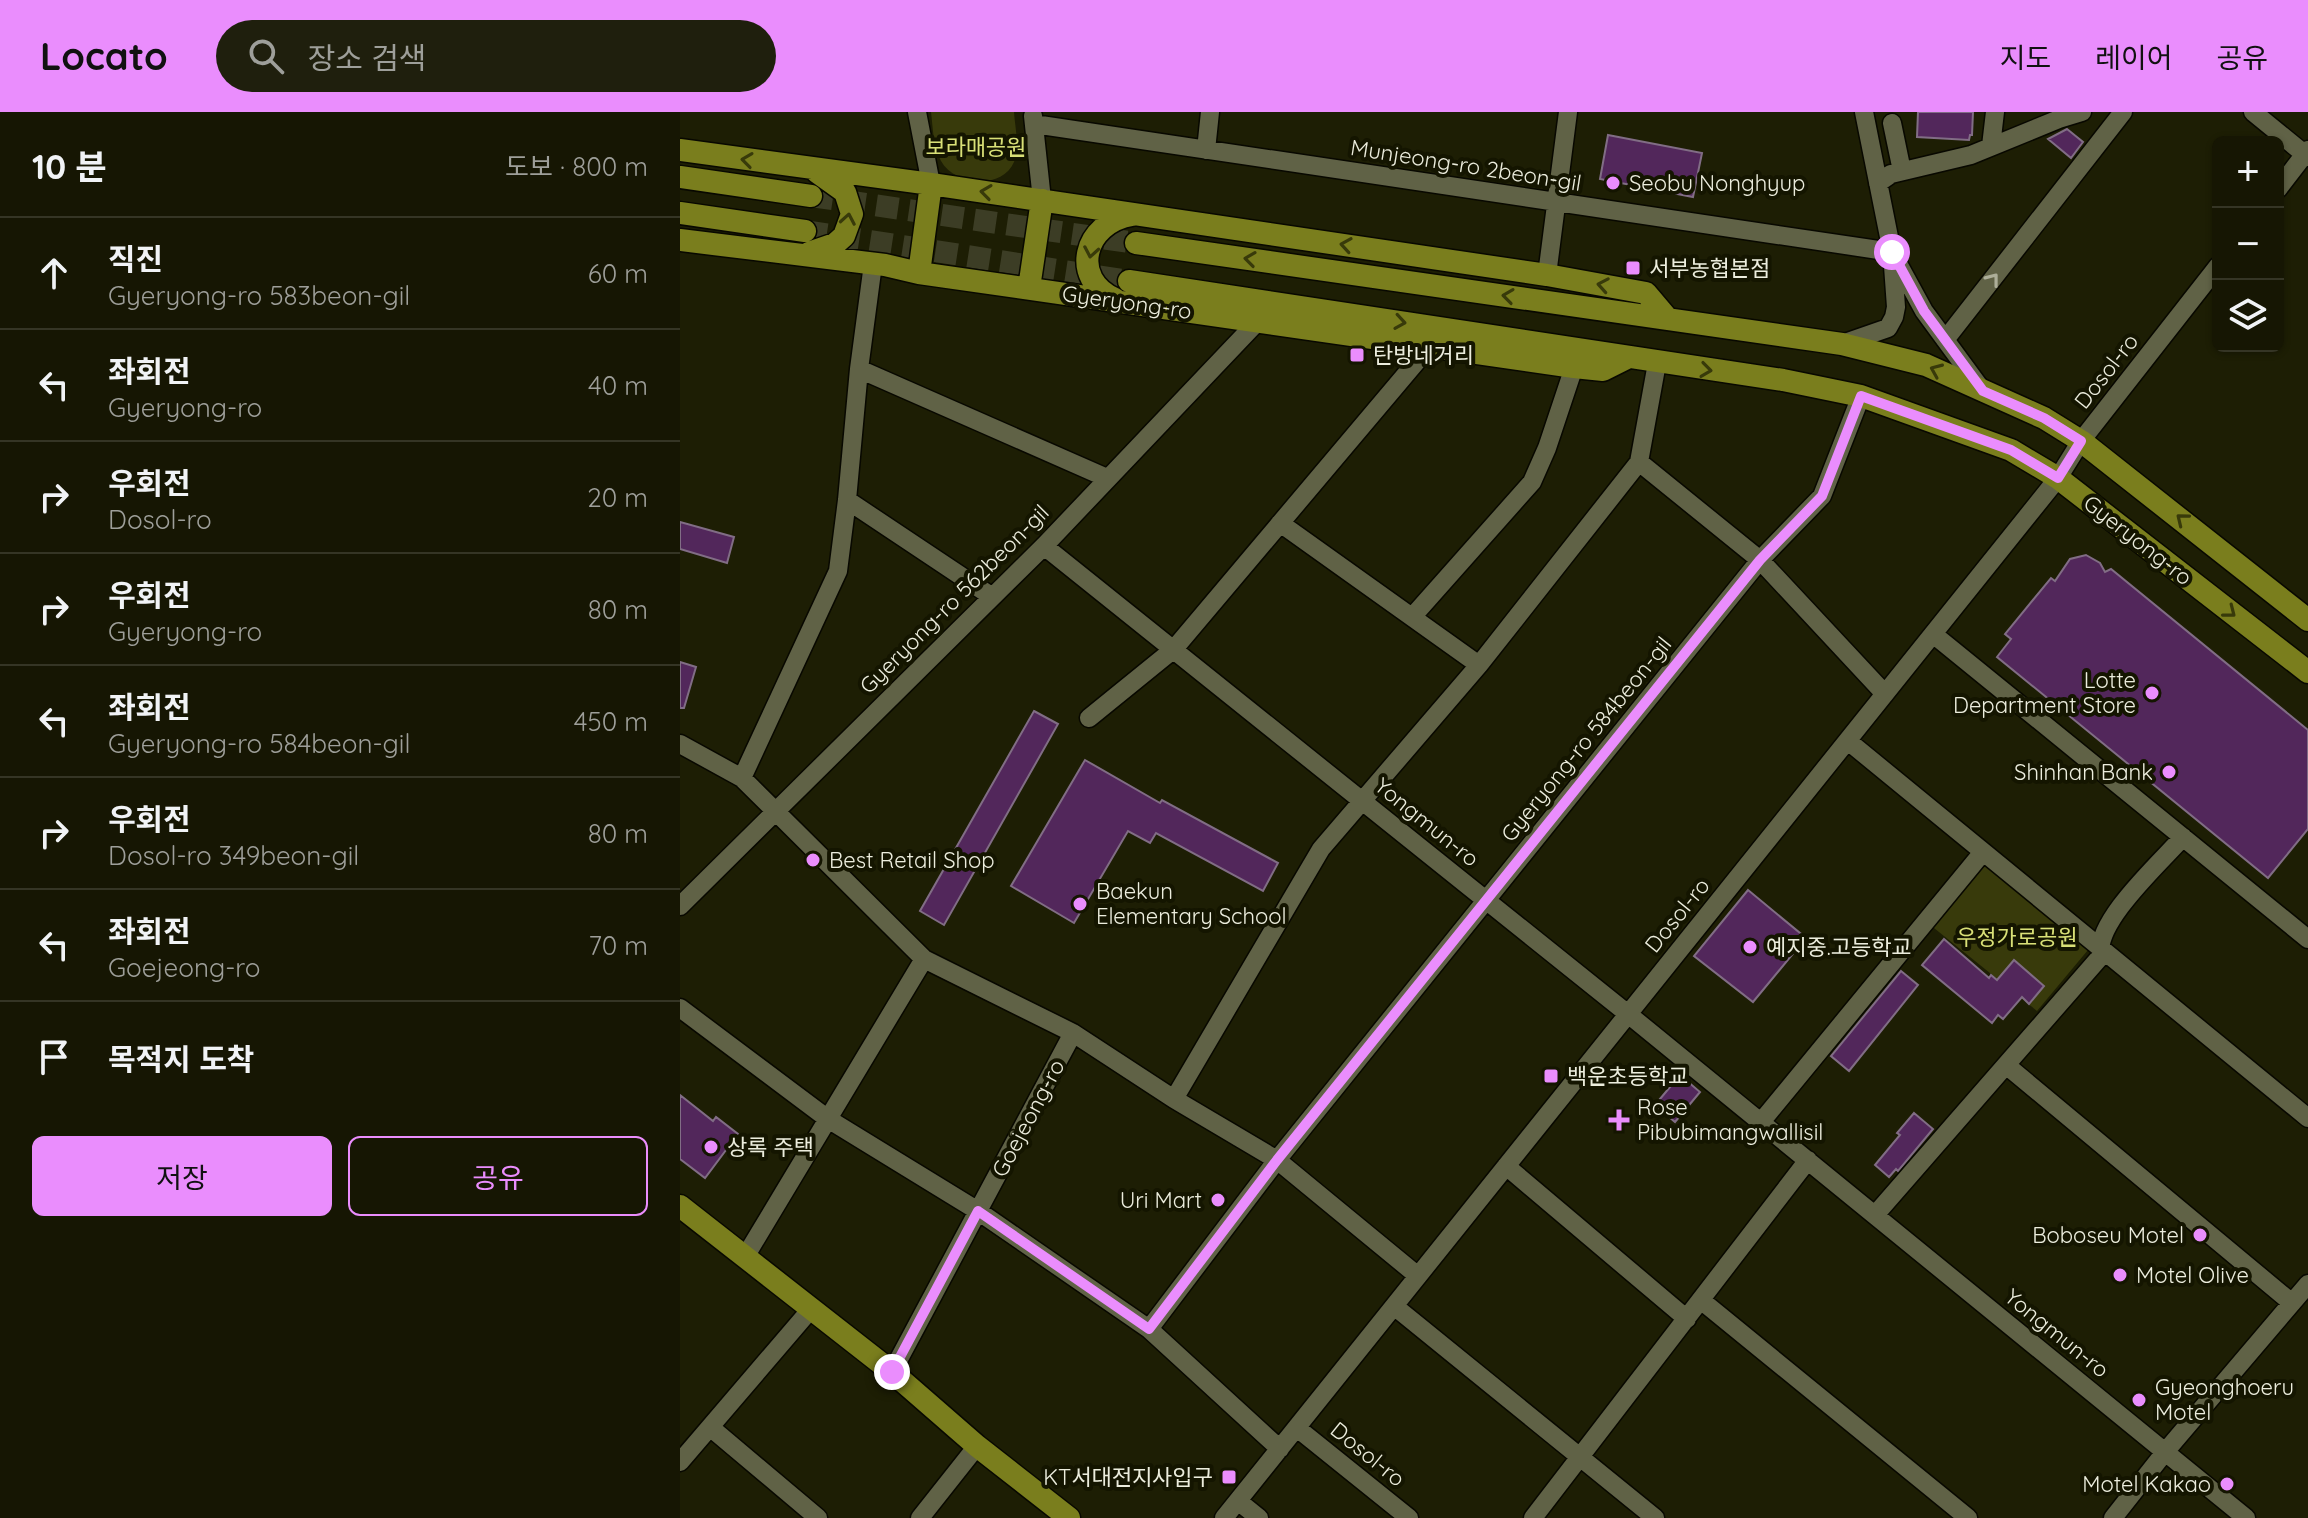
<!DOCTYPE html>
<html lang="ko">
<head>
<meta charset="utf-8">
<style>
  body { margin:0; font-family:Quicksand,"Noto Sans KR",sans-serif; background:#1f1f0d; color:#f1f3f6 }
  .controls { position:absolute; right:24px; top:24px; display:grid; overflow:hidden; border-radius:12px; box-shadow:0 2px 6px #0004 }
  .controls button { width:72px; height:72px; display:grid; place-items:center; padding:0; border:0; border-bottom:2px solid #353525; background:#161603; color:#f1f3f6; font:40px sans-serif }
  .stop { position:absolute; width:24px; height:24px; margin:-18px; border:6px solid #ea8dfd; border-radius:50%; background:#fff }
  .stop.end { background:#ea8dfd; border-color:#fff; box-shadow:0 2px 8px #0008 }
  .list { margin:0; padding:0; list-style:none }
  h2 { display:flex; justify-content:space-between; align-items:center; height:104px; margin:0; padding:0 32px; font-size:34px }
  h2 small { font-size:26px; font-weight:400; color:#9e9f9a }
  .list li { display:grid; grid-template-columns:52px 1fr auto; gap:24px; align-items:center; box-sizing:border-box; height:112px; padding:0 32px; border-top:2px solid #353525 }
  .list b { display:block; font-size:30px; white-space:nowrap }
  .list p { margin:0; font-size:26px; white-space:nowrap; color:#9e9f9a }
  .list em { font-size:26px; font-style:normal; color:#9e9f9a }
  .actions { display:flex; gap:16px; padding:24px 32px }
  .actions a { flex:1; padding:18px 0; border:2px solid #ea8dfd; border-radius:12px; text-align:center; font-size:28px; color:#ea8dfd }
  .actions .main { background:#ea8dfd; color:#111 }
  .icon { flex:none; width:44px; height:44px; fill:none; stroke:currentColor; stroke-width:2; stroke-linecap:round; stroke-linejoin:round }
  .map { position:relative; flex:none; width:1628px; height:1406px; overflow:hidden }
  header { display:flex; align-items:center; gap:48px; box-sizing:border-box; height:112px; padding:0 40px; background:#ea8dfd; color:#111 }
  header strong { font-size:38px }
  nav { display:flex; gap:44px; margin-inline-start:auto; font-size:28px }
  .search { width:560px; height:72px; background:#1f1f0d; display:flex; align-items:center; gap:20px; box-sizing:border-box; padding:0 28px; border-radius:44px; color:#9e9f9a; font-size:30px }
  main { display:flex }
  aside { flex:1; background:#161603 }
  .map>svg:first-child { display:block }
  .green { fill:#383a0b }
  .building { fill:#52275b; stroke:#816d85; stroke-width:2 }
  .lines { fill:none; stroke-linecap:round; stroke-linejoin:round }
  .major-tunnel { stroke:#3c3d25; stroke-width:22; stroke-dasharray:22 11; stroke-linecap:butt }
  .minor-casing { stroke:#080800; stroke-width:21 }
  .major-casing { stroke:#080800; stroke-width:25 }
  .minor { stroke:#606246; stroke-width:18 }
  .major { stroke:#7a7e1d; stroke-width:22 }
  .oneway { stroke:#383a0a }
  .oneway2 { stroke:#adae99 }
  .route { stroke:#ea8dfd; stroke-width:10 }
  .poi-dot { fill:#ea8dfd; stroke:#141500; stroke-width:3 }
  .labels { text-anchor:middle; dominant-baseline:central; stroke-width:8; stroke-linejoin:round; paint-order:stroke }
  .park-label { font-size:22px; fill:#d9e077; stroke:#141500 }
  .street-label { font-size:22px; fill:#eceddd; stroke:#141500 }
  .poi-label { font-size:22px; fill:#eceddd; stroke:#141500; text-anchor:start }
</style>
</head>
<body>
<header>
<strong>Locato</strong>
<div class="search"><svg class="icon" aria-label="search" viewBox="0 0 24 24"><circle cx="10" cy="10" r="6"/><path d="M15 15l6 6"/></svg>장소 검색</div>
<nav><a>지도</a><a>레이어</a><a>공유</a></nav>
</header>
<main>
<aside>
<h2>10 분<small>도보 · 800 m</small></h2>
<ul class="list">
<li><svg class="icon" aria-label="ahead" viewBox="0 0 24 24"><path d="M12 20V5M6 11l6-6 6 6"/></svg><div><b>직진</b><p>Gyeryong-ro 583beon-gil</p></div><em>60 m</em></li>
<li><svg class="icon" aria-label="left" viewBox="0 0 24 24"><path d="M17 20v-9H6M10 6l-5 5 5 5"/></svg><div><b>좌회전</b><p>Gyeryong-ro</p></div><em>40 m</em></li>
<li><svg class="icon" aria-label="right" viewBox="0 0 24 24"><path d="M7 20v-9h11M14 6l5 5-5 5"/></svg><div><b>우회전</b><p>Dosol-ro</p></div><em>20 m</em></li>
<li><svg class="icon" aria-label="right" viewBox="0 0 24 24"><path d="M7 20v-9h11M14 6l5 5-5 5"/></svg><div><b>우회전</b><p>Gyeryong-ro</p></div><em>80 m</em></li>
<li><svg class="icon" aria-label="left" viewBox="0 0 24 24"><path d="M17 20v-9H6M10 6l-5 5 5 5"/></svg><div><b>좌회전</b><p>Gyeryong-ro 584beon-gil</p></div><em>450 m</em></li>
<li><svg class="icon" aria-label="right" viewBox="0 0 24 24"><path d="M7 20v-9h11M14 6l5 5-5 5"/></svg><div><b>우회전</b><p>Dosol-ro 349beon-gil</p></div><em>80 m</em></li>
<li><svg class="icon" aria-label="left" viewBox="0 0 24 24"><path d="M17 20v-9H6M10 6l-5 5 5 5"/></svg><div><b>좌회전</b><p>Goejeong-ro</p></div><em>70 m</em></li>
<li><svg class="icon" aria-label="arrive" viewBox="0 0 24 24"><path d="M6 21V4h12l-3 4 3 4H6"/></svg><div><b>목적지 도착</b></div></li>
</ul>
<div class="actions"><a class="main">저장</a><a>공유</a></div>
</aside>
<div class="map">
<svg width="1628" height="1406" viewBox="0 0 1628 1406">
  <rect width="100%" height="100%" fill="#1d1e04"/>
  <!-- green -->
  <path class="green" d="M251,0H334C335,15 340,36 334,50C322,78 275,74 261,49C253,35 253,16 251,0Z
    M1322,753L1403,820L1408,838L1357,899L1249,812L1299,754Z"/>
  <!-- building -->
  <path class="building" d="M1238,0H1293L1292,23H1290L1289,28L1237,25Z
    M1387,17L1403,30L1391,46L1368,27Z
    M928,23L1022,41L1013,85L920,67Z
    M0,410L54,425L47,451L0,437Z
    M1406,443L1420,451L1425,460L1431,457L1628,618V717L1588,766L1317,545L1331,527L1325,522L1371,466L1375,469L1390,447Z
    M0,550L16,555L4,596H0Z
    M354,599L378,612L264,813L240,799Z
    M405,648L480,691L482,688L598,751L583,779L476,721L470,731L448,719L394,811L331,774Z
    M1068,778L1126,826L1073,890L1014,844Z
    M1264,827L1309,866L1311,863L1317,868L1334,848L1364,874L1349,892L1342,885L1323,907L1318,903L1312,911L1242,853Z
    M1221,859L1238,873L1169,959L1151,944Z
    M1000,963L1020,980L995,1010L975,993Z
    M0,983L33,1009L36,1005L58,1022L25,1066L0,1047Z
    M1234,1001L1253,1017L1218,1059L1216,1057L1209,1065L1195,1053L1220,1023L1217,1021Z"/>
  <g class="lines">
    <!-- major-tunnel -->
    <path class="major-tunnel" d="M131,84L456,131
      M125,119L449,169"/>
    <!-- minor casing -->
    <g class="minor-casing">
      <path id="minor" d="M237,0L251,72
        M1573,0L1628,45
        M353,4L362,88
        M1212,11L1222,59
        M354,12L1212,140
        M1311,34L1315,0
        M526,38L530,0
        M1198,71L1211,62L1291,43L1379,7L1402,0
        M1598,77L1628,38
        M1215,146L1244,199L1302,278
        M867,163L888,0
        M1265,228L1443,0
        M1162,232L1208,216L1214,205L1216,195L1212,140L1184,0
        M179,257L427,366
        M959,350L1080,448L1205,582
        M167,388L311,484
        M600,411L799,553
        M364,434L948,902L1566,1406
        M733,504L852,370L867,336L894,255
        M1253,522L1628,827
        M409,606L494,537L748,236
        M1168,629L1628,1006
        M0,632L62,666L244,847L393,921L494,987L597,1048L738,1164
        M62,666L158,459L167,388L179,257L193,152
        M0,794L364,434L578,209
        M0,896L148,1007L298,1099L469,1217L600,1337
        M1326,953L1612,1191
        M494,987L641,737L799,553L959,350L977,251
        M1081,1010L1303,740
        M826,1054L1007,1207
        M1195,1103L1421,844C1413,811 1481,750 1503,725
        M65,1145L244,847
        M1022,1189L1288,1406
        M714,1194L975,1406
        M469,1217L597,1048L1080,448L1142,384L1181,284
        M212,1260L393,921
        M30,1315L138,1406
        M617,1316L729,1406
        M0,1350L131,1197
        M558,1389L579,1406
        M240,1406L297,1334
        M544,1406L1378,366L1401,329L1538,154
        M853,1406L1128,1048
        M1433,1406L1485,1340L1628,1172"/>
    </g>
    <!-- major casing -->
    <g class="major-casing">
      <path id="major" d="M0,38L251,72L867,163L966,181L988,207
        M0,65L131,84
        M0,101L125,119
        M0,128L205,153L239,161L894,255L923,258L949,245
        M456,131L1162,232L1246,253L1364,306L1401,329L1628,508
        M129,141L155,132L164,124L172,102L165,80L137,60
        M239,161L251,72
        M449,169L1103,268L1181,284L1331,338L1378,366L1628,560
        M349,176L362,88
        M435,187C390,167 403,111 452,103
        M0,1094L212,1260L297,1334L389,1406"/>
    </g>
    <!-- minor -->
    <use href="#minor" class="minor"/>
    <!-- major -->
    <use href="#major" class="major"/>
  </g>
  <!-- one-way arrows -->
  <defs><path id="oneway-chevron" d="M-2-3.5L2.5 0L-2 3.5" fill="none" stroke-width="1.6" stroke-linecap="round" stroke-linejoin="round" transform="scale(2)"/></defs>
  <g class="oneway">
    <use href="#oneway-chevron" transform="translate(67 48) rotate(-172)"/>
    <use href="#oneway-chevron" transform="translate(306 80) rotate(-172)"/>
    <use href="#oneway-chevron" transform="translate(168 107) rotate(-80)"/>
    <use href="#oneway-chevron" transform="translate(666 133) rotate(-171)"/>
    <use href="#oneway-chevron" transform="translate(411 140) rotate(100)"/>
    <use href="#oneway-chevron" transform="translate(570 147) rotate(-172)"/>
    <use href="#oneway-chevron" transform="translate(923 173) rotate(-170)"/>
    <use href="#oneway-chevron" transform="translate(828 184) rotate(-172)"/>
    <use href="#oneway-chevron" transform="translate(720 210) rotate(9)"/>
    <use href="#oneway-chevron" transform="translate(1026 258) rotate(8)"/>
    <use href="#oneway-chevron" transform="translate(1256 258) rotate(-157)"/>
    <use href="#oneway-chevron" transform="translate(1502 407) rotate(-141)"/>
    <use href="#oneway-chevron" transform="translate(1550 500) rotate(38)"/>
  </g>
  <use class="oneway2" href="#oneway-chevron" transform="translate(1313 167) rotate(-52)"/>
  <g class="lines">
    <!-- route -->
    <path class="route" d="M212,1260L298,1099L469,1217L597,1048L1080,448L1142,384L1181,284L1331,338L1378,366L1401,329L1364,306L1303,279L1244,199L1212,140"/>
  </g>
  <!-- markers -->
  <g class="poi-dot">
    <circle cx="933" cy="71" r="8"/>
    <rect x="945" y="148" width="16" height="16" rx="4"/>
    <rect x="669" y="235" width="16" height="16" rx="4"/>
    <circle cx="1472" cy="581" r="8"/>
    <circle cx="1489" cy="660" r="8"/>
    <circle cx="133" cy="748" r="8"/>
    <circle cx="400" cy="792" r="8"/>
    <circle cx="1070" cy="835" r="8"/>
    <rect x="863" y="956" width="16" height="16" rx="4"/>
    <path d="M935 996h8v8h8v8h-8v8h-8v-8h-8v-8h8z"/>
    <circle cx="31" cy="1035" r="8"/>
    <circle cx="538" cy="1088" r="8"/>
    <circle cx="1520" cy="1123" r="8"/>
    <circle cx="1440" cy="1163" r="8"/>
    <circle cx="1459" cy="1288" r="8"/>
    <rect x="541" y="1357" width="16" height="16" rx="4"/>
    <circle cx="1547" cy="1372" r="8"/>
  </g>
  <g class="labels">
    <!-- park labels -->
    <g class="park-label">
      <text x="296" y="35">보라매공원</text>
      <text x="1337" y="825">우정가로공원</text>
    </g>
    <!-- street labels -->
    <g class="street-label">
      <text transform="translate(786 53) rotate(9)">Munjeong-ro 2beon-gil</text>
      <text transform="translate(447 190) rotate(8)">Gyeryong-ro</text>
      <text transform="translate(1426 259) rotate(-52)">Dosol-ro</text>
      <text transform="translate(1458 428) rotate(38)">Gyeryong-ro</text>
      <text transform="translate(274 487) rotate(-45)">Gyeryong-ro 562beon-gil</text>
      <text transform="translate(906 627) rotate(-51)">Gyeryong-ro 584beon-gil</text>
      <text transform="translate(747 710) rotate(39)">Yongmun-ro</text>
      <text transform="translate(997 803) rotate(-51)">Dosol-ro</text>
      <text transform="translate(348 1006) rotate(-62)">Goejeong-ro</text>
      <text transform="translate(1377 1221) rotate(39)">Yongmun-ro</text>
      <text transform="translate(688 1342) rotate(39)">Dosol-ro</text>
    </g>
    <!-- poi labels -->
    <g class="poi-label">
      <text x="949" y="71">Seobu Nonghyup</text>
      <text x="969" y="156">서부농협본점</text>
      <text x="693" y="243">탄방네거리</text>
      <text x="1456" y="568" text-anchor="end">Lotte<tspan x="1456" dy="25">Department Store</tspan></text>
      <text x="1473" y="660" text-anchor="end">Shinhan Bank</text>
      <text x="149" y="748">Best Retail Shop</text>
      <text x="416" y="779">Baekun<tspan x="416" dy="25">Elementary School</tspan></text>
      <text x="1086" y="835">예지중.고등학교</text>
      <text x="887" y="964">백운초등학교</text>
      <text x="957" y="995">Rose<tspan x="957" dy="25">Pibubimangwallisil</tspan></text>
      <text x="47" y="1035">상록 주택</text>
      <text x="522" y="1088" text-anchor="end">Uri Mart</text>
      <text x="1504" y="1123" text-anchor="end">Boboseu Motel</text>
      <text x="1456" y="1163">Motel Olive</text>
      <text x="1475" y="1275">Gyeonghoeru<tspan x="1475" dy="25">Motel</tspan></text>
      <text x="533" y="1365" text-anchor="end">KT서대전지사입구</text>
      <text x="1531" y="1372" text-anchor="end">Motel Kakao</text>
    </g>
  </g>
</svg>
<div class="controls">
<button>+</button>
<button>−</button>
<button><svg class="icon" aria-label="layers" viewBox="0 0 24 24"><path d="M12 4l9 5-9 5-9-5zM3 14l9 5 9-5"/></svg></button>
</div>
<div class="stop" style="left:1212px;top:140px"></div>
<div class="stop end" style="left:212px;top:1260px"></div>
</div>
</main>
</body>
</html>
